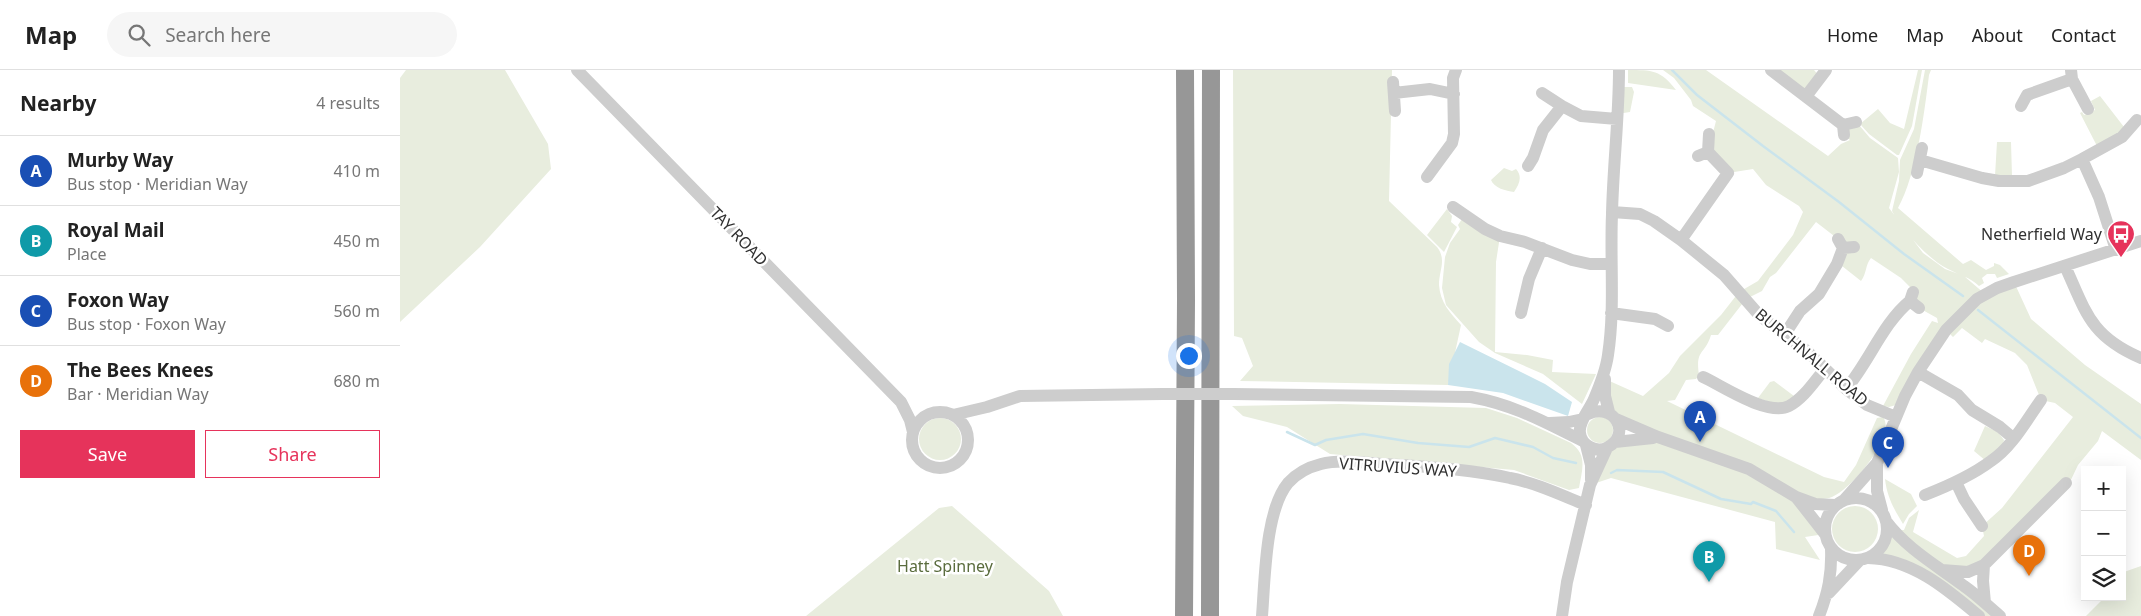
<!DOCTYPE html>
<html lang="en">
<head>
<meta charset="utf-8">
<style>
  body { margin:0; font-family:"Noto Sans",sans-serif; background:#f6f6f6; color:#222 }
  .controls { position:absolute; right:15px; bottom:15px; display:grid; overflow:hidden; border-radius:0px; box-shadow:0 5px 20px #0002 }
  .controls button { width:45px; height:45px; display:grid; place-items:center; padding:0; border:0; border-bottom:1px solid #e0e0e0; background:#fff; color:#222; font:25px sans-serif }
  .you { position:absolute; left:788px; top:285px; width:18px; height:18px; margin:-12px; border:4px solid #fff; border-radius:50%; background:#1a73e8; box-shadow:0 0 0 8px #1a73e833 }
  .badge { display:grid; place-items:center; width:32px; height:32px; border-radius:50%; background:#e6335b; color:#fff; font-size:16px; font-weight:700 }
  .pin { position:absolute; translate:-50% -41px; filter:drop-shadow(0 1px 2px #0008) }
  .pin::after { content:''; position:absolute; top:26px; width:18px; height:15px; background:inherit; clip-path:polygon(0 0,100% 0,50% 100%) }
  .list { margin:0; padding:0; list-style:none }
  h2 { display:flex; justify-content:space-between; align-items:center; height:65px; margin:0; padding:0 20px; font-size:21px }
  h2 small { font-size:16px; font-weight:400; color:#767676 }
  .list li { display:grid; grid-template-columns:32px 1fr auto; gap:15px; align-items:center; box-sizing:border-box; height:70px; padding:0 20px; border-top:1px solid #e0e0e0 }
  .list b { display:block; font-size:19px; white-space:nowrap }
  .list p { margin:0; font-size:16px; white-space:nowrap; color:#767676 }
  .list em { font-size:16px; font-style:normal; color:#767676 }
  .actions { display:flex; gap:10px; padding:15px 20px }
  .actions a { flex:1; padding:11px 0; border:1px solid #e6335b; border-radius:0px; text-align:center; font-size:18px; color:#e6335b }
  .actions .main { background:#e6335b; color:#fff }
  .icon { flex:none; width:28px; height:28px; fill:none; stroke:currentColor; stroke-width:2; stroke-linecap:round; stroke-linejoin:round }
  .map { position:relative; flex:none; width:1741px; height:546px; overflow:hidden }
  header { display:flex; align-items:center; gap:30px; box-sizing:border-box; height:70px; padding:0 25px; background:#fff; border-bottom:1px solid #e0e0e0 }
  header strong { font-size:24px }
  nav { display:flex; gap:28px; margin-inline-start:auto; font-size:18px }
  .search { width:350px; height:45px; background:#f6f6f6; display:flex; align-items:center; gap:12px; box-sizing:border-box; padding:0 18px; border-radius:28px; color:#767676; font-size:19px }
  main { display:flex }
  aside { flex:1; background:#fff }
  .map>svg:first-child { display:block }
  .green { fill:#e8edde }
  .water { fill:#cae4ec }
  .lines { fill:none; stroke-linecap:round; stroke-linejoin:round }
  .stream { stroke:#cae4ec; stroke-width:2.5 }
  .minor { stroke:#cdcdcd; stroke-width:12 }
  .highway { stroke:#979797; stroke-width:18 }
  .minor-bridge { stroke:#cdcdcd; stroke-width:12 }
  .labels { text-anchor:middle; dominant-baseline:central; stroke-width:5; stroke-linejoin:round; paint-order:stroke }
  .poi-label { font-size:16px; fill:#303030; stroke:#fff; text-anchor:end }
  .street-label { font-size:16px; fill:#303030; stroke:#fff }
  .park-label { font-size:16px; fill:#5a6c3d; stroke:#fff }
</style>
</head>
<body>
<header>
<strong>Map</strong>
<div class="search"><svg class="icon" aria-label="search" viewBox="0 0 24 24"><circle cx="10" cy="10" r="6"/><path d="M15 15l6 6"/></svg>Search here</div>
<nav><a>Home</a><a>Map</a><a>About</a><a>Contact</a></nav>
</header>
<main>
<aside>
<h2>Nearby<small>4 results</small></h2>
<ul class="list">
<li><span class="badge" style="background:#1a4fb4">A</span><div><b>Murby Way</b><p>Bus stop · Meridian Way</p></div><em>410 m</em></li>
<li><span class="badge" style="background:#0f9aa8">B</span><div><b>Royal Mail</b><p>Place</p></div><em>450 m</em></li>
<li><span class="badge" style="background:#1a4fb4">C</span><div><b>Foxon Way</b><p>Bus stop · Foxon Way</p></div><em>560 m</em></li>
<li><span class="badge" style="background:#e8710a">D</span><div><b>The Bees Knees</b><p>Bar · Meridian Way</p></div><em>680 m</em></li>
</ul>
<div class="actions"><a class="main">Save</a><a>Share</a></div>
</aside>
<div class="map">
<svg width="1741" height="546" viewBox="0 0 1741 546">
  <rect width="100%" height="100%" fill="#fff"/>
  <!-- green -->
  <path class="green" d="M6,0H105L148,74L151,99L80,177L0,252V8Z
    M833,0H992L989,131L1037,177C1047,190 1039,200 1039,215C1040,232 1050,243 1061,255L1048,315L840,311L853,296L842,268L834,266Z
    M1228,0C1252,0 1261,0 1276,20L1228,13Z
    M1263,0H1306L1428,86L1441,74L1450,70L1444,65L1443,55H1459L1470,68L1498,88L1499,102L1489,138L1523,183L1545,199L1564,206L1585,224L1614,212L1631,249L1685,295L1741,334V390L1702,361L1698,371L1678,395L1669,414L1584,496L1542,500L1600,546H1579L1558,528L1474,484L1485,470L1486,451L1493,460H1504L1509,448L1519,440L1513,462L1557,488L1566,486L1584,466L1582,456L1602,438L1673,347L1655,333L1641,330L1627,295L1615,283L1585,269L1582,273L1562,258L1553,267L1546,260L1496,335L1489,337L1483,336L1511,284L1532,251L1538,253L1537,248L1519,238L1511,218L1501,208L1471,188C1465,195 1467,203 1461,211L1442,196L1438,169L1416,152L1376,203L1370,207L1362,221L1346,229L1318,265H1311C1305,285 1295,279 1299,305L1296,309L1286,310L1275,330L1267,331L1424,407L1444,412L1456,395L1477,348L1483,347C1497,365 1451,420 1432,427C1422,431 1408,428 1397,427L1425,464L1405,467L1420,490L1376,479L1375,452L1211,408L1190,415L1207,378L1256,367L1216,349L1205,309L1243,326L1269,303L1280,286L1321,245L1339,222L1358,211L1393,165L1403,142L1399,136L1366,115L1353,99L1328,103L1308,82L1316,51L1293,36L1291,30L1274,8Z
    M1371,0H1414L1420,7L1407,25Z
    M1518,0H1522L1512,56L1499,85H1497L1469,64L1460,54L1478,39L1490,53L1504,59Z
    M1525,0H1531L1529,5C1524,45 1517,103 1498,138L1563,194L1571,190L1586,200L1594,196V193L1600,195L1609,204L1597,208L1595,204H1587L1582,208L1584,213L1579,216C1570,207 1559,205 1548,199C1528,189 1503,161 1492,141L1499,111L1500,90L1514,59Z
    M1219,17H1232L1234,22L1230,42L1217,44Z
    M1700,26L1724,57L1723,61L1697,76L1680,43L1682,42L1684,45L1695,40L1691,31Z
    M1597,72H1611L1612,106H1595Z
    M1104,98L1112,101L1116,99C1123,107 1119,114 1114,122C1106,121 1094,118 1091,110Z
    M1047,139L1052,146L1051,152L1057,157L1044,182L1027,165Z
    M1064,146L1100,166L1096,192L1095,282L1127,285L1153,290L1152,302L1196,304L1182,334L1143,304L1095,283L1079,272L1046,235L1042,218L1045,187L1050,173L1060,159L1058,155Z
    M1374,311L1398,329L1385,338L1358,328L1370,312Z
    M940,334L1086,338L1117,348L1171,373C1188,385 1182,400 1179,418L1169,420L1114,400L930,384L887,357L843,346L832,336Z
    M1187 360a13 13 0 1 1 26 0a13 13 0 1 1-26 0Z
    M519 369a21 21 0 1 1 42 0a21 21 0 1 1-42 0Z
    M1585,356L1598,362L1604,370L1603,374L1586,391L1574,381Z
    M1485,409L1511,424L1517,436L1509,444L1503,454C1494,439 1487,427 1485,409Z
    M1432 459a23 23 0 1 1 46 0a23 23 0 1 1-46 0Z
    M552,436L649,521L663,546H406L539,438Z
    M1741,496V546H1686L1705,527H1722L1724,502Z"/>
  <!-- water -->
  <path class="water" d="M1060,272L1145,314L1172,332L1168,346L1103,323L1048,315L1049,294Z"/>
  <g class="lines">
    <!-- stream -->
    <path class="stream" d="M1272,0L1297,25L1363,76L1439,132L1504,184L1563,226
      M1578,240L1741,368
      M887,362L915,375L926,370L963,364L1018,373L1069,377L1095,368L1133,377L1153,388L1176,393
      M1211,403L1217,400L1263,402L1321,429L1351,434L1353,432L1376,441L1394,462"/>
    <!-- minor -->
    <path class="minor" d="M177,0L501,332L510,350L513,362
      M1371,0L1443,55
      M1671,0L1672,9L1688,39
      M993,12L995,41
      M994,23L1030,19L1054,24
      M1142,23L1162,36
      M1407,25L1426,0
      M1621,36L1627,25L1672,9
      M1444,65L1443,55L1456,52
      M1298,86L1308,82L1309,64
      M1682,89L1699,127L1716,180
      M1520,90L1582,108L1599,111H1628L1664,98L1682,89L1722,67L1737,50
      M1128,96L1133,88L1143,60L1162,36L1181,46L1217,49
      M1517,103L1522,78
      M1027,107L1052,73L1054,64L1053,8L1056,0
      M1053,137L1085,159L1100,166L1125,172L1172,190L1190,194H1211
      M1212,142L1240,144L1254,151L1281,170L1324,205L1360,246L1407,281L1446,319L1467,335L1496,347
      M1438,169L1443,178L1454,177
      M1281,170L1328,103L1308,82
      M1665,196C1686,242 1690,266 1741,288
      M1513,222L1510,231L1519,238
      M1121,243L1129,209L1142,178
      M1211,243L1255,249L1268,256
      M1385,264L1400,241L1419,224L1437,194L1443,178
      M1518,302L1558,325L1572,340L1600,357L1613,368
      M1303,307C1323,316 1368,347 1389,336C1403,329 1414,312 1424,300
      M1205,309V326L1209,342
      M1446,319C1469,292 1483,253 1510,231
      M833,324L1071,327C1115,335 1144,352 1183,371
      M512 370a28 28 0 1 1 56 0a28 28 0 1 1-56 0Z
      M1188,344C1214,332 1232,364 1208,377C1197,384 1181,375 1180,363C1178,352 1190,339 1194,329C1200,315 1206,300 1208,285C1215,239 1210,191 1212,144C1213,96 1219,48 1219,0
      M553,345L587,337L620,326L763,324
      M1216,349L1258,367L1349,399L1396,427L1415,434L1435,435
      M1150,353L1169,352L1183,349
      M1215,372L1253,368
      M1186,375L1191,395V410
      M1477,393V421L1482,440
      M1556,412L1564,429L1582,456
      M1525,425C1548,416 1571,406 1591,391C1612,377 1626,351 1641,330
      M1396,427L1425,464
      M1425 459a31 31 0 1 1 62 0a31 31 0 1 1-62 0Z
      M1445,429L1477,393L1505,326L1518,302L1546,260L1577,229L1597,218L1614,212L1741,171
      M1486,451C1507,479 1536,495 1564,516C1577,525 1588,536 1600,546
      M1468,488C1512,489 1547,519 1579,546
      M1584,495L1583,511L1585,533
      M1542,500L1568,502L1584,495L1666,413
      M1429,523L1460,490
      M862,546C865,510 865,441 888,413C896,404 909,397 921,394C940,389 965,393 985,394C1027,397 1069,399 1110,408C1136,413 1161,425 1186,435
      M1162,546L1167,512L1190,415L1207,378
      M1419,546C1428,523 1432,504 1431,479"/>
    <!-- highway -->
    <path class="highway" d="M784,546L786,230L785,0
      M810,546L811,0"/>
    <!-- minor-bridge -->
    <path class="minor-bridge" d="M763,324H833"/>
  </g>
  <!-- icons -->
  <defs>
    <g id="bus-pin" transform="scale(1.4375)"><path d="M0 17L-7.5 6A9.5 9.5 0 1 1 7.5 6Z" fill="#e6335b" stroke="#fff"/><path d="M-5-6H5V4H4V6H2V4H-2V6H-4V4H-5ZM-3.5-4V0h7V-4ZM-3.5 1.2v1.5H-2V1.2ZM2 1.2v1.5H3.5V1.2Z" fill="#fff"/></g>
  </defs>
  <g fill-rule="evenodd">
    <use href="#bus-pin" x="1721" y="164"/>
  </g>
  <g class="labels">
    <!-- poi labels -->
    <g class="poi-label">
      <text x="1702" y="164">Netherfield Way</text>
    </g>
    <!-- street labels -->
    <g class="street-label">
      <text transform="translate(339 166) rotate(46)">TAY ROAD</text>
      <text transform="translate(1412 287) rotate(40)">BURCHNALL ROAD</text>
      <text transform="translate(998 397) rotate(4)">VITRUVIUS WAY</text>
    </g>
    <!-- park labels -->
    <g class="park-label">
      <text x="545" y="496">Hatt Spinney</text>
    </g>
  </g>
</svg>
<div class="controls">
<button>+</button>
<button>−</button>
<button><svg class="icon" aria-label="layers" viewBox="0 0 24 24"><path d="M12 4l9 5-9 5-9-5zM3 14l9 5 9-5"/></svg></button>
</div>
<div class="you"></div>
<div class="pin badge" style="left:1300px;top:372px;background:#1a4fb4">A</div>
<div class="pin badge" style="left:1309px;top:512px;background:#0f9aa8">B</div>
<div class="pin badge" style="left:1488px;top:398px;background:#1a4fb4">C</div>
<div class="pin badge" style="left:1629px;top:506px;background:#e8710a">D</div>
</div>
</main>
</body>
</html>
